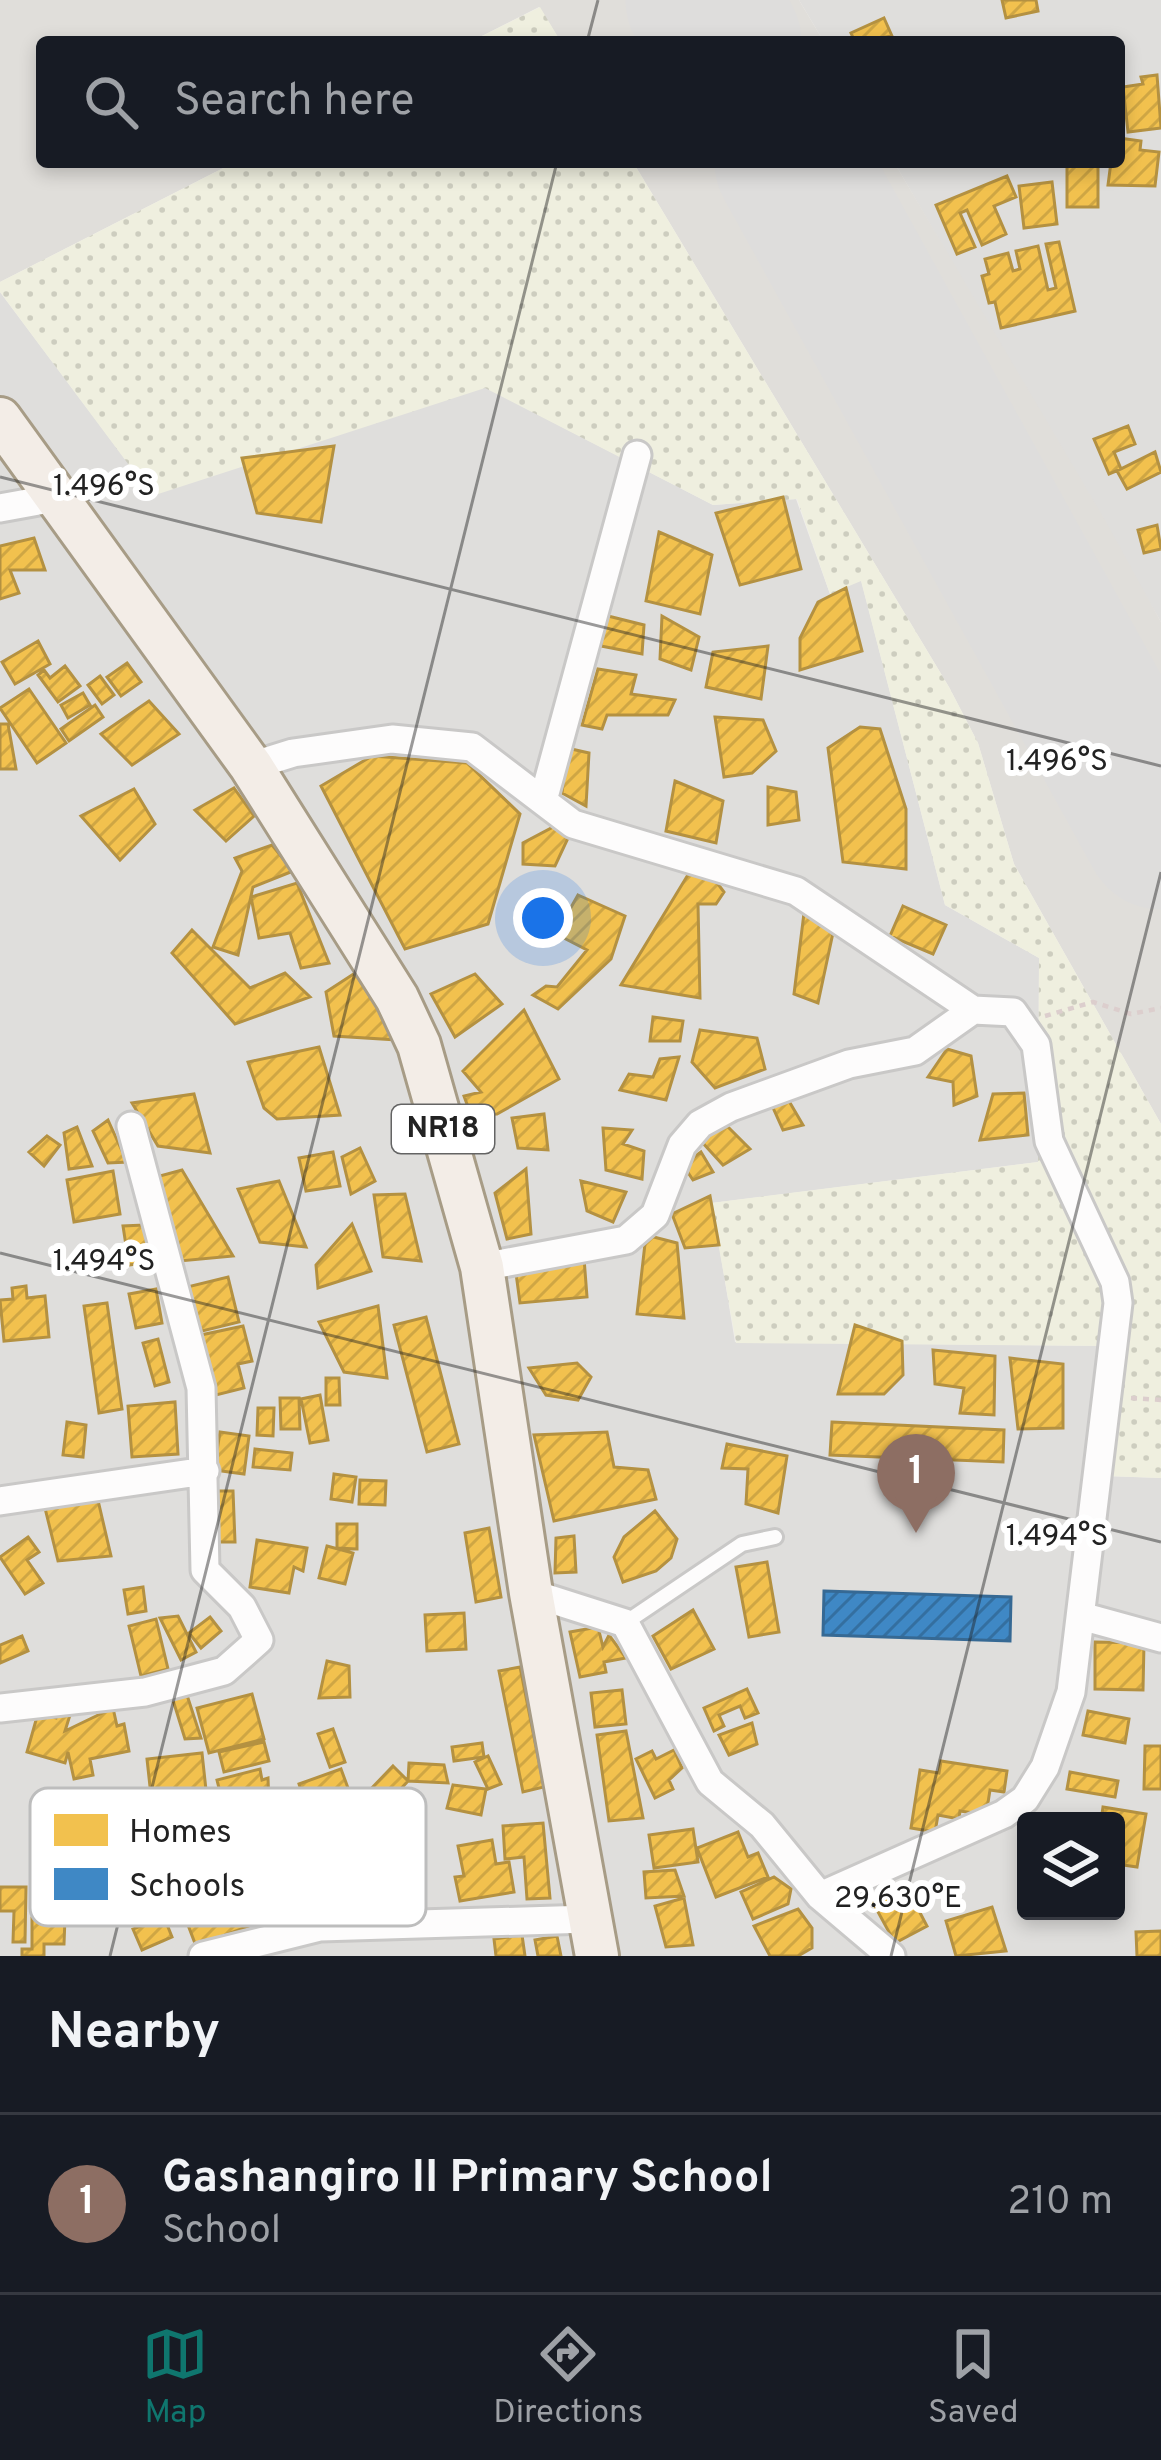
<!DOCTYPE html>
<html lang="en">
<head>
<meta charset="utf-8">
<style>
  body { margin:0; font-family:Overpass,sans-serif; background:#20242c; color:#f1f3f6 }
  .controls { position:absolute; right:36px; bottom:36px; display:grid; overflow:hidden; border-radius:12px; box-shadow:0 6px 18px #0003 }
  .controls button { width:108px; height:108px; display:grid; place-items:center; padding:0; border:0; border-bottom:3px solid #363941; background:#171b24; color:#f1f3f6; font:60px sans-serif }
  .you { position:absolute; left:543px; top:918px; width:42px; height:42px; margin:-30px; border:9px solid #fff; border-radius:50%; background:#1a73e8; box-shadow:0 0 0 18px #1a73e833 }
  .badge { display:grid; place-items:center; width:78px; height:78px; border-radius:50%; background:#0f766e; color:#fff; font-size:39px; font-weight:700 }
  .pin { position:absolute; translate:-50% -99px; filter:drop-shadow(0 3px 6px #0008) }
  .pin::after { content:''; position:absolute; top:63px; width:42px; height:36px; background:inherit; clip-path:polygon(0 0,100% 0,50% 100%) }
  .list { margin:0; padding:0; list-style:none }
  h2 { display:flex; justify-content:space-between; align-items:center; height:156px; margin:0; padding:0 48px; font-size:51px }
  h2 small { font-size:39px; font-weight:400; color:#9ea1a6 }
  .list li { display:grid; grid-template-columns:78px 1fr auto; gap:36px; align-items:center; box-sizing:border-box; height:180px; padding:0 48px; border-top:3px solid #363941 }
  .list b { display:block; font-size:45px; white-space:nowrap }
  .list p { margin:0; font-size:39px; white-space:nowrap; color:#9ea1a6 }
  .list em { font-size:39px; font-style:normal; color:#9ea1a6 }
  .icon { flex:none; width:66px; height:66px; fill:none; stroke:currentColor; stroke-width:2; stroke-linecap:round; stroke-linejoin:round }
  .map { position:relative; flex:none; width:1161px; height:1956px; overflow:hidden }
  .search { position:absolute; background:#171b24; box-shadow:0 6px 18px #0003; left:36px; right:36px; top:36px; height:132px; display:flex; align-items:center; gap:30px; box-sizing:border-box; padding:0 42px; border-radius:12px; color:#9ea1a6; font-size:45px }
  .sheet { height:336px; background:#171b24 }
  nav { display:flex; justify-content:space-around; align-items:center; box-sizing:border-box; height:168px; border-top:3px solid #363941; background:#171b24; font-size:33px; color:#9ea1a6 }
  nav a { display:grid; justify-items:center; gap:6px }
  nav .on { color:#0f766e }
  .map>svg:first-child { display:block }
  .residential { fill:#dfdedc; fill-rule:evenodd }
  .airport { fill:#e0deda }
  .farmland { fill:url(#farmland-dots) }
  .homes { fill:url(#homes-hatch); stroke:#b49141; stroke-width:3 }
  .schools { fill:url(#schools-hatch); stroke:#366994; stroke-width:3 }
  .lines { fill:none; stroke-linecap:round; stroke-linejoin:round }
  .runway { stroke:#dedddc; stroke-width:153 }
  .lane-casing { stroke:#c9c8c7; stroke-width:20 }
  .street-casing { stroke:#c9c8c7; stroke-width:33 }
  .primary-casing { stroke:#a79c86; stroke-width:48 }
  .path { stroke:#dccecd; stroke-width:4.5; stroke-dasharray:6 6; stroke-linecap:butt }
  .lane { stroke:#fdfcfc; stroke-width:14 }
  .street { stroke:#fdfcfc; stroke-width:27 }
  .primary { stroke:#f3ede7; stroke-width:42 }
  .ticks { fill:none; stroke:#222; stroke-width:3; stroke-opacity:0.45 }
  .labels { text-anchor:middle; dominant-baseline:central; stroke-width:12; stroke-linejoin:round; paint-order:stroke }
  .shield { fill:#fff; stroke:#646464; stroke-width:3 }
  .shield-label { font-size:30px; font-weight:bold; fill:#222 }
  .key { fill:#fff; stroke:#bdbdbd; stroke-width:3 }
  .key-label { font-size:33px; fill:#222 }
  .ticks-label { font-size:30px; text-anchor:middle; fill:#222; stroke:#fff; stroke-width:12; stroke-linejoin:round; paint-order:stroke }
</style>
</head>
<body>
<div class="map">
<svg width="1161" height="1956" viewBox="0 0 1161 1956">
  <defs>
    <pattern id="farmland-dots" width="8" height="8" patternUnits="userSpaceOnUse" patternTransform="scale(3)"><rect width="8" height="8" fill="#efefdf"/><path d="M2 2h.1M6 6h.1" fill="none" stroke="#cdcdbf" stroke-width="1.8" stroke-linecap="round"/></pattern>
    <pattern id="homes-hatch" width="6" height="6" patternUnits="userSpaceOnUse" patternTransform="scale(3)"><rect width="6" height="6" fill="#f2c14e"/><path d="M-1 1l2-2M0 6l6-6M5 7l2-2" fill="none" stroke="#cfa644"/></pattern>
    <pattern id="schools-hatch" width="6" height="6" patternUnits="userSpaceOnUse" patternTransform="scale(3)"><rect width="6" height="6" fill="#3f88c5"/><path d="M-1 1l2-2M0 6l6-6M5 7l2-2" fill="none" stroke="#346fa0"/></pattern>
  </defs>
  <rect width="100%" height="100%" fill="#f0eeeb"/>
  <!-- residential -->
  <path class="residential" d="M799,0H1161V622L894,162H1119V42H824Z
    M0,292L152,495L485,387L713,505L796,499L830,594L861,580L945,905L1039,958L1038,1162L712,1203L735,1342L1115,1346L1106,1476L1161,1478V1956H0ZM1026,1821H1116V1911H1026Z"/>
  <!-- airport -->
  <path class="airport" d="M0,0H799L824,42H561L539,7L470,42H42V162H235L0,282Z
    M633,162H894L1105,520L1161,622V1124L1014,864L978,743L949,687Z"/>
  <!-- farmland -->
  <path class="farmland" d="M540,7L561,42H470Z
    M235,162H633L949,687L978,743L1014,864L1161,1124V1478L1106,1476L1115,1346L736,1343L711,1203L1038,1162L1039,958L945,905L861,581L830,594L797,499L713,505L485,388L152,496L0,292V282Z"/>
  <!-- homes -->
  <path class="homes" d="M1002,0H1036L1038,11L1006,18Z
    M884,18L892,36L855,42L851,33Z
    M1157,75L1161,128L1128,132L1123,87L1143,84L1141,77Z
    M1119,138L1141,141L1140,150L1159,152L1155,186L1108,185L1111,162H1119Z
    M1067,162H1098V207H1067Z
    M1007,176L1016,197L994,206L1006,234L982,245L967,210L960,213L975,247L957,254L936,205Z
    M1052,182L1057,224L1024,228L1019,186Z
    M1059,242L1075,311L1001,328L995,302L989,303L982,276L989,274L985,259L1008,253L1013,271L1020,269L1016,251L1038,246L1048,290L1056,288L1046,244Z
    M1128,426L1135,444L1114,452L1121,469L1109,474L1094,439Z
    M334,446L321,522L257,513L242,458Z
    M1155,452L1161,472L1127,489L1117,471Z
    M783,497L801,569L740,585L716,513Z
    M1157,525L1161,549L1144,553L1138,530Z
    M659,532L712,555L700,614L646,601Z
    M34,538L45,570H10L19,593L0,599V546Z
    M846,588L862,651L800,670V638L818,602Z
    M604,615L644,625L642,654L601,646Z
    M662,616L699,637L691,670L660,659Z
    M38,641L50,664L15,684L2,662Z
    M768,646L761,699L706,687L713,652Z
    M127,663L141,682L121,696L107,677Z
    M65,666L80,686L58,702L38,675L44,670L50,678Z
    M598,669L636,675L631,694L675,700L668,715H607L602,729L582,725Z
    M100,676L114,695L102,704L88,685Z
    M29,689L66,743L37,763L0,708Z
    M83,693L90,705L68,718L61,705Z
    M149,701L179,734L132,765L101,734Z
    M95,705L103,717L69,741L61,729Z
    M715,717L763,720L776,751L752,773L724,777Z
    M0,724H8L16,769H0Z
    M860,727L880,729L906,809V869L843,862L828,748Z
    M567,748L589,753L586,806L562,793Z
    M372,756L467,763L520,814L488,924L405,949L321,786Z
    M675,781L723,801L716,843L666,831Z
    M768,787L796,792L799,820L768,825Z
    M234,788L254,816L226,841L195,810Z
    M134,789L155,824L120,860L81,816Z
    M559,824L569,836L555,866L523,864V843Z
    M272,845L293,871L253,887L238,955L213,947L242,871L235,858Z
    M689,873L712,876L724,892L716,904H698L700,998L621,985Z
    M297,883L329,963L301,968L290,933L259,938L251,897Z
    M578,895L625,916L611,959L558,1009L533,995L546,986L557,987L587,950L556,934Z
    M903,906L946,925L933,954L890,936Z
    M804,913L834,928L818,1003L794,994Z
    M192,930L250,988L285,973L310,997L235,1024L172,953Z
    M355,973L398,1040L334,1036L326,992Z
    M475,974L502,1004L455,1037L431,994Z
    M524,1010L559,1079L497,1114L471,1115L464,1096L481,1092L463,1071Z
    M653,1017L683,1021L680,1041H650Z
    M700,1030L757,1038L765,1069L715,1088L692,1062Z
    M319,1047L340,1115L277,1119L264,1108L248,1062Z
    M947,1049L971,1056L977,1096L954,1105L953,1082L928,1077Z
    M679,1057L666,1100L620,1090L629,1074L653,1077L660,1059Z
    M1024,1093L1028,1135L980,1140L993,1094Z
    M194,1094L210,1153L158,1146L132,1103Z
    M786,1096L803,1125L783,1130L770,1101Z
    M544,1114L548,1150L518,1148L512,1118Z
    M108,1120L127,1162L108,1163L93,1131Z
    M725,1124L750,1149L723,1165L701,1141Z
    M77,1127L92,1166L69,1169L64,1133Z
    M603,1128L632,1130L623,1144L644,1151L642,1179L606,1170Z
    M47,1136L60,1145L44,1166L29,1152Z
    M360,1148L375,1181L351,1194L342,1157Z
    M333,1152L340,1186L306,1191L299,1158Z
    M701,1152L713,1172L693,1180L683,1165Z
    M526,1169L531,1234L507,1239L495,1193Z
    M182,1170L233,1256L180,1261L156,1177Z
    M113,1171L120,1214L74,1222L67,1180Z
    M279,1181L306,1247L260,1242L238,1189Z
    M581,1181L626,1192L613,1222L587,1211Z
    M405,1194L421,1261L383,1257L374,1195Z
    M710,1196L719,1245L685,1248L672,1214Z
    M352,1224L371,1271L318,1288L316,1265Z
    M144,1225L150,1262L129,1265L123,1226Z
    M646,1235L677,1243L684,1318L637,1314Z
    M584,1258L587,1297L520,1303L515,1266Z
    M228,1277L239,1322L198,1332L187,1287Z
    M26,1286L27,1298L45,1296L49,1337L4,1341L0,1300L13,1299L12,1288Z
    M156,1289L162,1323L136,1328L129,1294Z
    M107,1303L122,1409L99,1413L84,1306Z
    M378,1306L387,1378L344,1372L319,1322Z
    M426,1317L459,1444L427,1452L394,1325Z
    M855,1325L902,1341L903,1375L884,1394H838Z
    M243,1326L252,1361L238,1364L244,1388L216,1395L201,1335Z
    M158,1339L169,1382L155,1386L143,1343Z
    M933,1350L995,1356L994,1415L960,1413L964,1388L935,1384Z
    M1010,1358L1063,1364V1428L1018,1429Z
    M577,1363L591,1377L578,1400L546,1395L529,1368Z
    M326,1378H339L340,1405H326Z
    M320,1395L328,1440L310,1443L301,1399Z
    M280,1398H299L300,1429H281Z
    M175,1402L178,1454L132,1457L128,1406Z
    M258,1408H274L273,1436L257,1435Z
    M67,1422L86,1425L83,1457L63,1455Z
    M832,1422L1004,1430L1003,1462L830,1455Z
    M220,1432L249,1436L244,1474L214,1470Z
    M607,1432L614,1467L648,1470L656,1499L554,1521L534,1435Z
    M727,1444L787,1456L778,1513L746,1504L748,1469L722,1468Z
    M255,1449L292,1453L290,1470L253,1467Z
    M334,1474L356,1477L352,1502L331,1499Z
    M360,1480L386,1481L385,1505L359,1504Z
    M217,1491H233L235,1542H218Z
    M97,1496L111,1556L58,1561L45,1508Z
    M655,1511L677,1539L671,1558L656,1571L623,1582L614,1557L624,1537Z
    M337,1524H357V1549L337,1548Z
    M489,1528L501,1597L476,1602L465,1533Z
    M574,1536L576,1572L555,1573L556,1538Z
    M28,1537L39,1552L27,1560L43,1583L25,1594L0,1557Z
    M257,1540L307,1548L303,1571L294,1567L289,1593L250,1587Z
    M327,1546L353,1553L345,1584L319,1578Z
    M767,1562L779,1632L749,1637L736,1567Z
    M143,1587L146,1611L128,1614L124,1590Z
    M693,1610L714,1649L671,1669L653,1636Z
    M464,1613L466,1649L427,1651L425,1615Z
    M178,1616L196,1652L181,1660L160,1618Z
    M210,1617L221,1631L201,1648L189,1633Z
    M156,1619L168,1669L141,1676L129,1626Z
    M598,1627L603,1647L609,1635L626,1658L604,1662L606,1672L580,1677L570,1632Z
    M22,1636L28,1651L0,1663V1645Z
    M1095,1642L1144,1643L1143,1690L1095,1689Z
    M327,1661L349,1666L350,1697L319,1698Z
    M520,1667L544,1787L523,1792L499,1671Z
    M747,1689L758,1713L745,1718L740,1706L719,1715L724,1726L714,1731L704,1708Z
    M622,1690L626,1724L595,1727L591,1693Z
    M186,1692L201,1738L185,1739L172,1697Z
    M252,1694L264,1739L209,1753L197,1708Z
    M113,1708L117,1726L124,1724L129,1751L90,1759L93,1775L74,1779L68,1752L65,1763L27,1752L38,1713L56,1718L58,1711L70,1715L65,1731Z
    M1088,1711L1129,1719L1125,1743L1083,1735Z
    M752,1723L757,1744L729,1755L719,1735Z
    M333,1729L345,1762L330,1767L318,1734Z
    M626,1731L643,1818L609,1821L597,1735Z
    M264,1742L269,1761L224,1772L219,1752Z
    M482,1743L484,1757L454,1761L452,1747Z
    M1145,1746H1161V1789H1144Z
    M674,1750L682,1768L669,1780L673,1789L655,1798L636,1759L652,1751L656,1759Z
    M202,1753L206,1790L180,1793L181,1802L152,1805L147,1759Z
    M488,1756L501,1784L488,1789L475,1762Z
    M941,1761L1007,1771L1004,1792L990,1790L986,1815L960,1811L959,1819L938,1815L935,1832L911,1828L920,1770L939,1773Z
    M409,1763L444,1765L448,1783L408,1781Z
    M393,1766L408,1781L383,1808L367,1793Z
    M260,1769L262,1780L268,1778L269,1805L226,1816L217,1780Z
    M341,1769L348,1788L305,1803L299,1784Z
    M1070,1772L1118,1781L1115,1797L1067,1789Z
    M453,1785L486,1789L481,1815L447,1808Z
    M1103,1807L1146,1814L1137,1867L1116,1864V1821H1101Z
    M543,1823L550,1898L527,1899L524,1857L505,1859L503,1826Z
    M693,1829L698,1862L654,1868L649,1835Z
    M738,1832L748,1857L758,1853L768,1877L716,1897L697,1848Z
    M492,1840L496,1864L509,1862L514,1892L460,1901L455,1877L464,1876L458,1846Z
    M675,1870L684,1896L646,1898L644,1872Z
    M774,1877L791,1889L788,1904L753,1919L741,1892Z
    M905,1884L927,1926L895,1943L872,1901Z
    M0,1887H26L25,1942H13L14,1911H0Z
    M241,1895L252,1925L196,1946L185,1917Z
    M684,1898L693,1945L666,1947L655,1906Z
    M992,1907L1006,1951L956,1956L946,1921Z
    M798,1909L812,1928V1948L798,1956H770L754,1926Z
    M164,1917L172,1937L142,1950L133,1929Z
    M32,1918H65L64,1944H44V1956H22V1949H32Z
    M1161,1931V1956H1137L1136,1932Z
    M522,1935L525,1956H496L494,1939Z
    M557,1936L561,1956H538L535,1940Z"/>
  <!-- schools -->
  <path class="schools" d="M824,1591L1011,1597L1010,1641L823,1635Z"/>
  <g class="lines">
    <!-- runway -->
    <path class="runway" d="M702,0L725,42
      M791,162L1161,833"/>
    <!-- lane casing -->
    <g class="lane-casing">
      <path id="lane" d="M625,1623L742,1544L775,1537"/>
    </g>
    <!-- street casing -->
    <g class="street-casing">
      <path id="street" d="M0,508L55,498
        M251,766L293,753L392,739L472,747L573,824L796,891L973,1010L1013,1012L1036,1045L1049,1141L1115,1282L1118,1303L1071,1692L1045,1767L1025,1799L1004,1814L820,1896
        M544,797L637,455
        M482,1267L626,1240L655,1215L682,1145L700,1124L731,1107L849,1064L915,1051L973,1010
        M0,1501L205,1471
        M531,1593L625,1623L710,1782L762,1825L820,1896L891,1956
        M1081,1616L1161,1638
        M0,1708L145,1692L224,1671L259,1640L242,1607L205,1570L201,1388L131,1126
        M203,1956L320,1927L589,1919"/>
    </g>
    <!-- primary casing -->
    <g class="primary-casing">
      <path id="primary" d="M0,419L251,766L397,998L419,1045L482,1267L531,1593L597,1956"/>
    </g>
    <!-- path -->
    <path class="path" d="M1045,1016L1093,1002L1131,1014L1161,1008
      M1131,1398L1161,1400"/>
    <!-- lane -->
    <use href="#lane" class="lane"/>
    <!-- street -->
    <use href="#street" class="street"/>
    <!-- primary -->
    <use href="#primary" class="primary"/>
  </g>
  <!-- ticks -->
  <path class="ticks" d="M587,42L598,0M0,477L1161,766M0,1253L1161,1542M110,1956L557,162M891,1956L1161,872"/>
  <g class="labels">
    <!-- shield labels -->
    <rect class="shield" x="392" y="1105" width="102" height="48" rx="9"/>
    <g class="shield-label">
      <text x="443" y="1129">NR18</text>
    </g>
  </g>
  <!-- legend -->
  <rect x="30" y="1788" width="396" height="138" rx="18" class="key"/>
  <rect x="54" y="1814" width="54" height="32" fill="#f2c14e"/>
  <rect x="54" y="1868" width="54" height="32" fill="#3f88c5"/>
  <g class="key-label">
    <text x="129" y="1842">Homes</text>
    <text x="129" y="1896">Schools</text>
  </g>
  <g class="ticks-label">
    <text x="104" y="495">1.496°S</text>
    <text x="1057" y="770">1.496°S</text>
    <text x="104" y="1270">1.494°S</text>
    <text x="1057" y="1545">1.494°S</text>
    <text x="898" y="1907">29.630°E</text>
  </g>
</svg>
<div class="controls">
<button><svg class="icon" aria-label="layers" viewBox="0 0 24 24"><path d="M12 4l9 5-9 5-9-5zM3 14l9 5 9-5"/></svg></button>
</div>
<div class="you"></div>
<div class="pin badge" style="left:916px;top:1533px;background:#8d6e63">1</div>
<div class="search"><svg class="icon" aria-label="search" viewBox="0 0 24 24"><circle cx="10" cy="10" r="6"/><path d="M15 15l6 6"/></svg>Search here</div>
</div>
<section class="sheet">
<h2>Nearby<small></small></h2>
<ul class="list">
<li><span class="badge" style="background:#8d6e63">1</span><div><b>Gashangiro II Primary School</b><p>School</p></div><em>210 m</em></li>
</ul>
</section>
<nav>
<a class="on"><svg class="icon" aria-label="map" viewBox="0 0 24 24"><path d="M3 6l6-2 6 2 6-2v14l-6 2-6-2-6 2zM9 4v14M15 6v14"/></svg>Map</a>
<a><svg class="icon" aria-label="directions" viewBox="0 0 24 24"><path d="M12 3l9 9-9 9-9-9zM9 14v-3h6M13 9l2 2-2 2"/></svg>Directions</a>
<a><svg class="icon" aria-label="saved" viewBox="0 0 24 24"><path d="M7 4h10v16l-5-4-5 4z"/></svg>Saved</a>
</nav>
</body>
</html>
